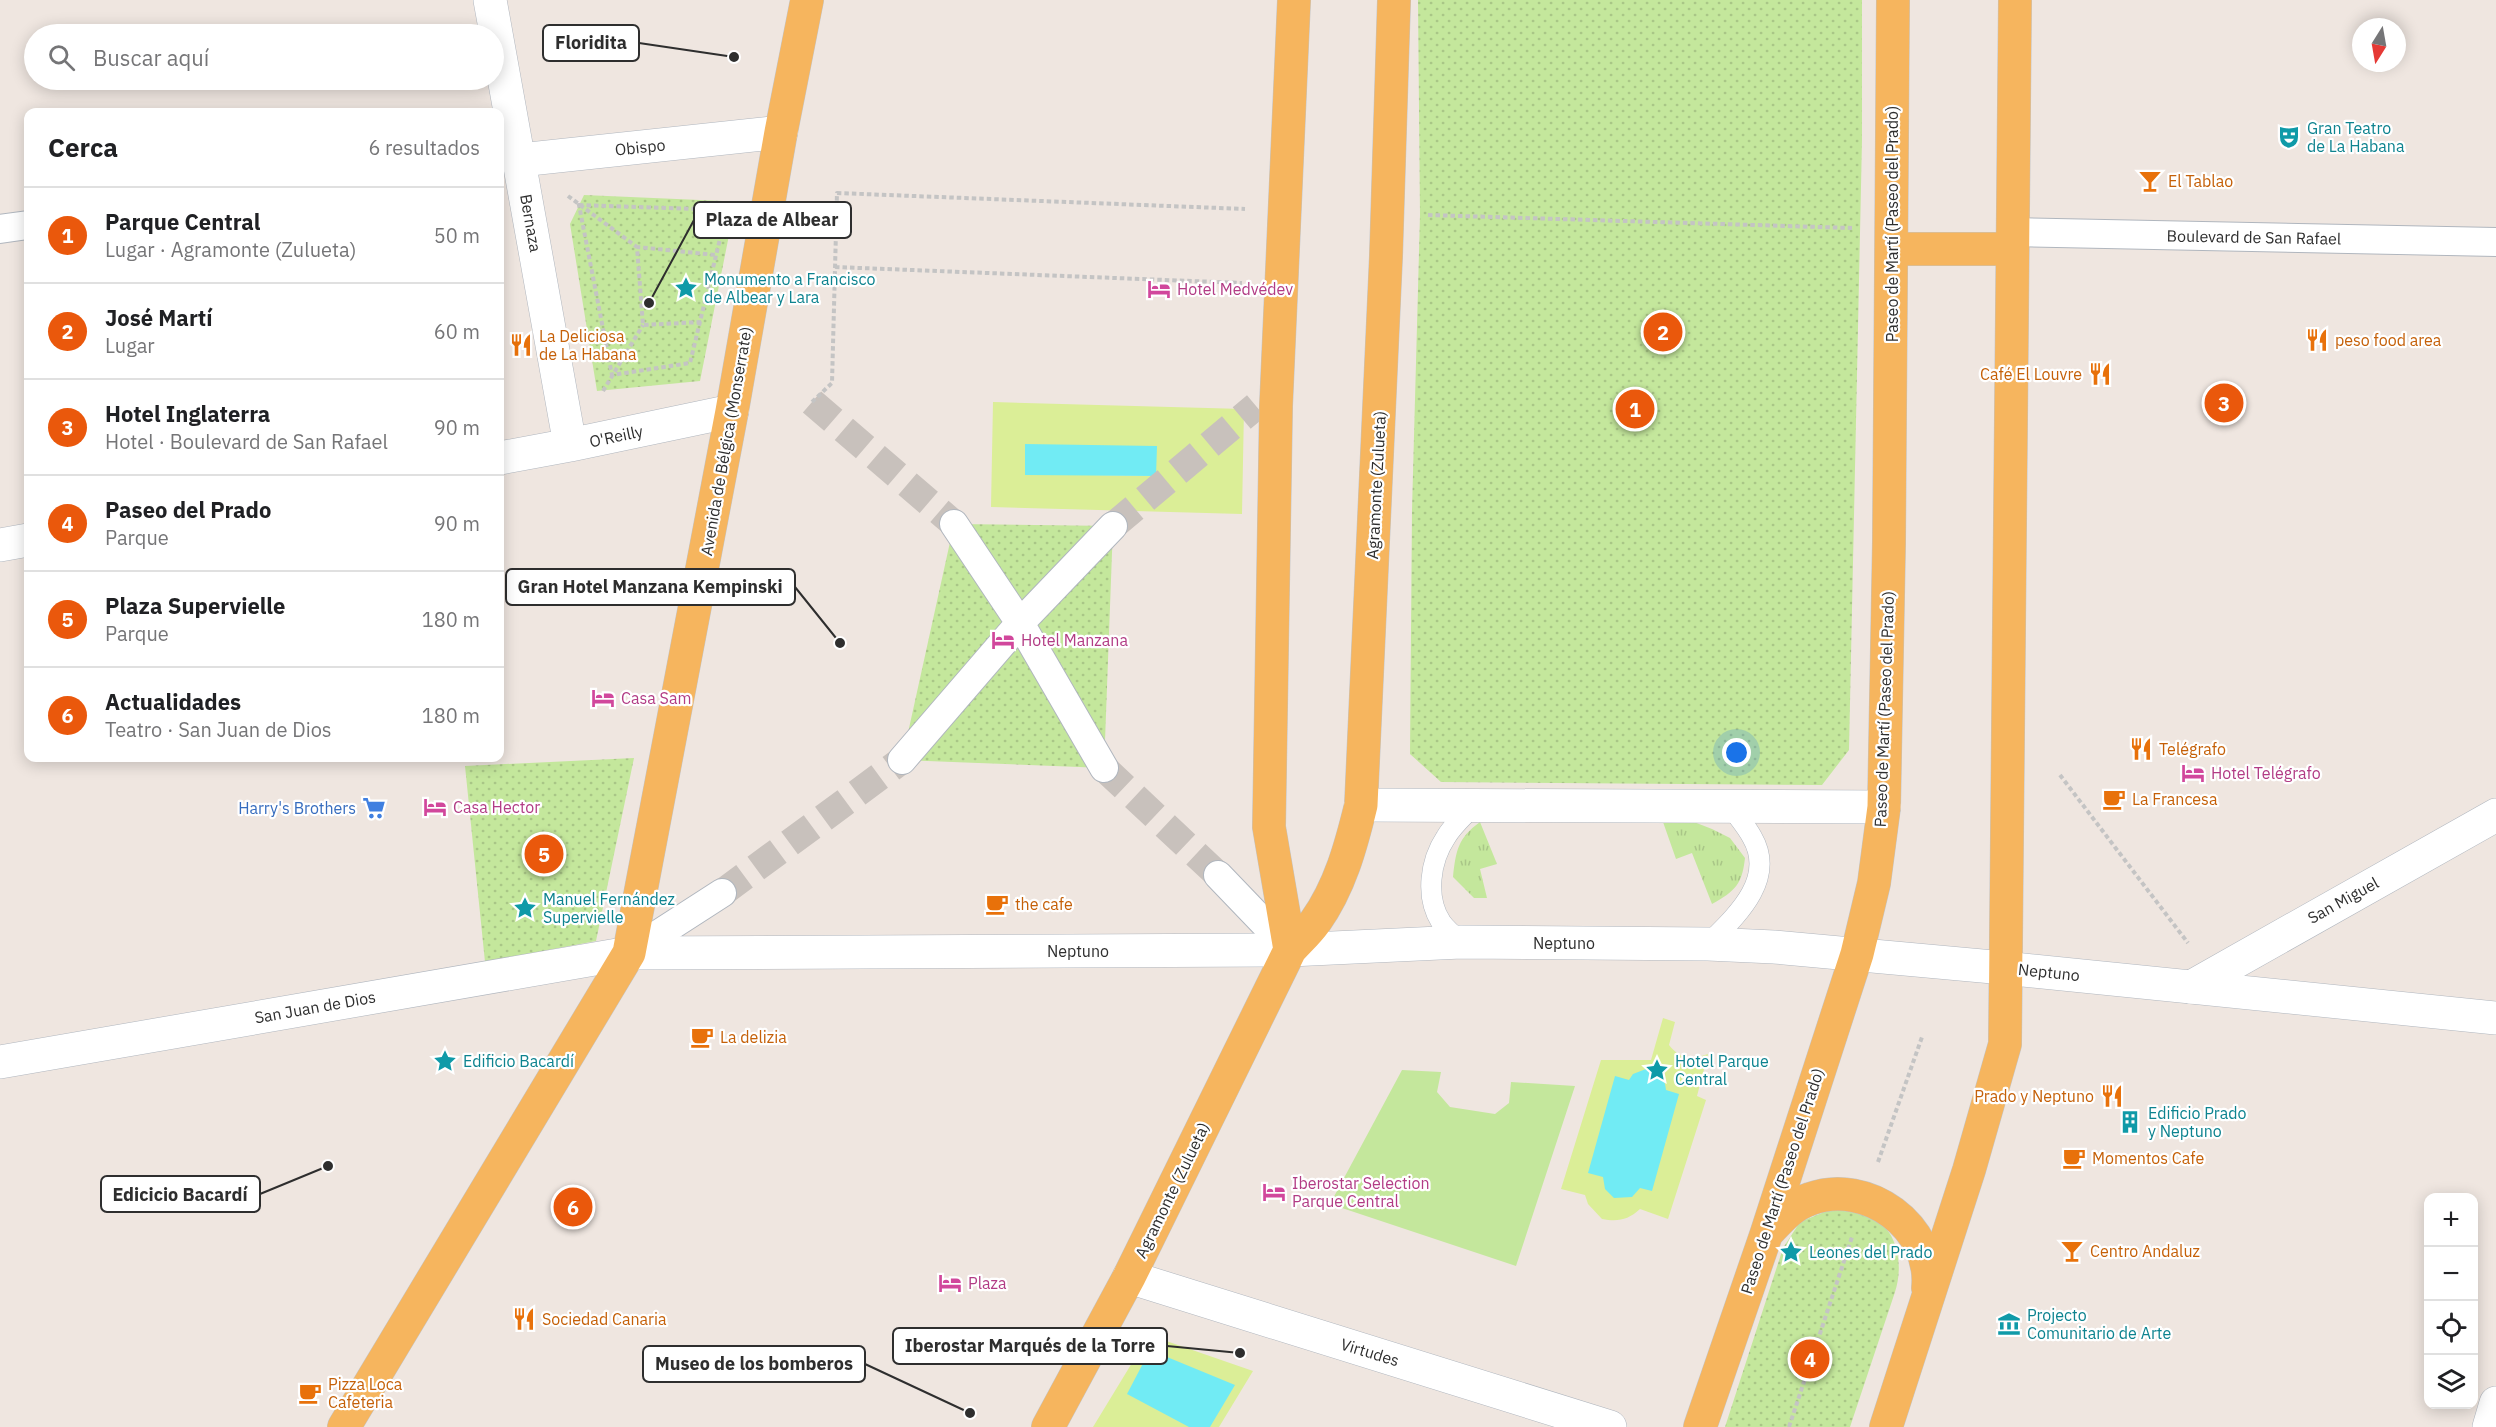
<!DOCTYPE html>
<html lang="es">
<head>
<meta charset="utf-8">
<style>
  body { margin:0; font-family:"IBM Plex Sans",sans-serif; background:#f6f6f6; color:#202124 }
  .controls { position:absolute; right:18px; bottom:18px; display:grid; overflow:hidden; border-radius:12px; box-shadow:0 3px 15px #0003 }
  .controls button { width:54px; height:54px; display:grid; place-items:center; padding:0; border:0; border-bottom:2px solid #e0e0e0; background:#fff; color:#202124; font:30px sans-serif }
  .compass { position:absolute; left:2352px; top:18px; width:54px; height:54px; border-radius:50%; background:#fff; box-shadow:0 3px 15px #0003; rotate:191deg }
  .you { position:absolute; left:1737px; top:753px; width:21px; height:21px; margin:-15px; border:4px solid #fff; border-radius:50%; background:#1a73e8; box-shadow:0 0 0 9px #1a73e833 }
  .badge { display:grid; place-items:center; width:39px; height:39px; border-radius:50%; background:#ea580c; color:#fff; font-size:20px; font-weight:700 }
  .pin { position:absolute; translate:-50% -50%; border:3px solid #fff; box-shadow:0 2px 6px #0006 }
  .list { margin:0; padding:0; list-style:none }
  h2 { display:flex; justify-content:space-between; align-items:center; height:78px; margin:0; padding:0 24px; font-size:26px }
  h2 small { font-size:20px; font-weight:400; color:#757577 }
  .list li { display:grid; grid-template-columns:39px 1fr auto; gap:18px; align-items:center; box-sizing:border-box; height:96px; padding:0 24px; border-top:2px solid #e0e0e0 }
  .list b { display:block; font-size:22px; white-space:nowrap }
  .list p { margin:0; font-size:20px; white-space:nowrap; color:#757577 }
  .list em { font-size:20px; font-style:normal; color:#757577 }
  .icon { flex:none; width:33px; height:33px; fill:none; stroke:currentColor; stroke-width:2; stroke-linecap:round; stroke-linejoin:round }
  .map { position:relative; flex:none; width:2496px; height:1427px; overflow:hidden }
  .search { position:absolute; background:#fff; box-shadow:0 3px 15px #0003; left:24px; top:24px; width:480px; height:66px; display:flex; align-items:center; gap:15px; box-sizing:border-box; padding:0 21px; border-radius:33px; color:#757577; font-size:22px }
  .panel { position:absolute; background:#fff; box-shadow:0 3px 15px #0003; left:24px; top:108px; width:480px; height:654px; border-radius:12px }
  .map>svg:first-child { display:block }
  .grass { fill:url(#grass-tufts) }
  .park { fill:url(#park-dots) }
  .garden { fill:#c4e79c }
  .pitch { fill:#dbee97; fill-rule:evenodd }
  .water { fill:#71ebf4 }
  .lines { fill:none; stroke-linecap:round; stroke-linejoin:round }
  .pedestrian-tunnel { stroke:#c8c1bc; stroke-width:28; stroke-dasharray:28 14; stroke-linecap:butt }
  .service-casing { stroke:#b0b6be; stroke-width:21 }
  .pedestrian-casing { stroke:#b0b6be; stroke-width:30 }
  .minor-casing { stroke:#b0b6be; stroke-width:34 }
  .tertiary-casing { stroke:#b0b6be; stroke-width:34 }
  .secondary-casing { stroke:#b0b6be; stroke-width:34 }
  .primary-casing { stroke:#c4c4c4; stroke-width:34 }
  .path { stroke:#c4c4c4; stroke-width:4; stroke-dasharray:4.5 3; stroke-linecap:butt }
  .service { stroke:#fff; stroke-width:20 }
  .pedestrian { stroke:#fff; stroke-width:28 }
  .minor { stroke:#fff; stroke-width:33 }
  .tertiary { stroke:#fff; stroke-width:33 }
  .secondary { stroke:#fff; stroke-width:33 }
  .primary { stroke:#f6b55e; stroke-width:33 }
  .labels { text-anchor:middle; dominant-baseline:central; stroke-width:4.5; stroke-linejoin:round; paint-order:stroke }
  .culture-label { font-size:16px; fill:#0d838f; stroke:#fff; text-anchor:start }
  .street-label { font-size:16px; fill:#2e2e2e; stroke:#fff }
  .food-label { font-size:16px; fill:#c56008; stroke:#fff; text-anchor:start }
  .hotel-label { font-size:16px; fill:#b23c85; stroke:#fff; text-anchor:start }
  .shop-label { font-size:16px; fill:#366cbe; stroke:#fff; text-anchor:end }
  .leader { fill:none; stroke:#2e2e2e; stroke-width:2 }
  .callout-dot { fill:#2e2e2e; stroke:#fff; stroke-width:2 }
  .callout { fill:#fff; stroke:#2e2e2e; stroke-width:2 }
  .callout-label { font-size:18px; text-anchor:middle; font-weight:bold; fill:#2e2e2e }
</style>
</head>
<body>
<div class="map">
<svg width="2496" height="1427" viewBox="0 0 2496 1427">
  <defs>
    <pattern id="grass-tufts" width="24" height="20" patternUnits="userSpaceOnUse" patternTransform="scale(1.5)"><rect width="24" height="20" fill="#c4e79c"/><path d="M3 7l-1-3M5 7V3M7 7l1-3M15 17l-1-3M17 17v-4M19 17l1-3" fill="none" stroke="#a9c687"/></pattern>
    <pattern id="park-dots" width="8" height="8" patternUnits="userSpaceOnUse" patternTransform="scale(1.5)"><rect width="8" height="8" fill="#c4e79c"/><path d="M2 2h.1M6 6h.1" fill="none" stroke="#a9c687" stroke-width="1.8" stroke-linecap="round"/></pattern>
  </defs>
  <rect width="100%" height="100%" fill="#efe6e0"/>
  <!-- grass -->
  <path class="grass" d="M1480,822L1497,864L1480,869L1487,898H1474L1453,877C1456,850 1458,838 1480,822Z
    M1663,822H1694L1712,829L1730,838L1745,858C1742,885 1735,891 1712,904L1692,853L1676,859Z"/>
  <!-- park -->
  <path class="park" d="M1418,0H1862V140L1849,750L1822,785L1441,782L1410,754L1412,510L1420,215Z
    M584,195L723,201L731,225L700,381L597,391L570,224Z
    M954,524L1113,526L1104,768L902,760Z
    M634,758L596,941L485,962L465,766Z
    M1834,1208C1844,1210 1856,1212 1867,1215C1898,1226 1904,1265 1895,1292L1850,1427H1725L1783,1248L1800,1222Z"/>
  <!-- garden -->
  <path class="garden" d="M1402,1070L1441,1072L1437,1092L1450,1107L1495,1114L1509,1103L1511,1082L1575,1086L1516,1266L1330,1204Z"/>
  <!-- pitch -->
  <path class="pitch" d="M993,402L1244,409L1242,514L991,507ZM1026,444L1156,462V476L1025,474Z
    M1663,1018L1675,1022L1669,1045C1681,1060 1691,1060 1708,1054L1697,1096L1706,1100L1668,1219L1640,1209C1628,1220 1618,1222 1602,1219L1588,1204L1585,1195L1561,1189L1601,1060H1651Z
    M1149,1335L1253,1371L1219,1427H1093Z"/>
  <!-- water -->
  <path class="water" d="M1025,444L1157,446L1156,476L1025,475Z
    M1646,1069C1659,1070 1665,1077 1666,1090L1679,1094L1652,1191L1640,1188L1632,1197L1614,1198L1605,1189L1603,1177L1588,1173L1615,1076L1629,1080L1633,1074Z
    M1150,1350L1235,1385L1210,1427H1189L1127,1394Z"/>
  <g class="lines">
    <!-- pedestrian-tunnel -->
    <path class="pedestrian-tunnel" d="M812,402L954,524
      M1113,526L1256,406
      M1104,768L1218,875
      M722,893L902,760"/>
    <!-- service casing -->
    <g class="service-casing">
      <path id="service" d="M1461,942C1454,936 1446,929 1441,922C1425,897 1430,861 1446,837C1453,825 1465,815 1474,805
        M1708,944C1735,917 1777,880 1752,837C1746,826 1738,817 1731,807"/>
    </g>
    <!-- pedestrian casing -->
    <g class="pedestrian-casing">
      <path id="pedestrian" d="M0,229L28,225
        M2012,232L2496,242
        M954,524L1020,623L1104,768
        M902,760L1020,623L1113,526
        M1218,875L1290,950
        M629,953L722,893"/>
    </g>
    <!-- minor casing -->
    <g class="minor-casing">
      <path id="minor" d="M490,0L570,445
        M520,160L781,132
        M500,458L570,445L732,411
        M0,545L28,540
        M1361,805L1884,807
        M2191,987L2496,815
        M0,1062L629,953
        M1129,1277L1610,1427
        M2489,1427L2496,1403"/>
    </g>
    <!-- tertiary casing -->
    <g class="tertiary-casing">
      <path id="tertiary" d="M2004,968L2496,1018"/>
    </g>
    <!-- secondary casing -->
    <g class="secondary-casing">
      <path id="secondary" d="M629,953L1290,950L1461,942L1708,944L1774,947L2004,968"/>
    </g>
    <!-- primary casing -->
    <g class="primary-casing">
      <path id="primary" d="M1892,249H2012
        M1290,950L1269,827L1276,406L1294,0
        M1767,1233C1780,1219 1792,1205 1810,1199C1867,1178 1934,1227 1928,1288
        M344,1427L629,953L732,411L781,132L807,0
        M1048,1427L1129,1277L1290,950C1298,941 1308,932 1315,922C1340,887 1351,846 1361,805L1386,256L1394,0
        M1700,1427L1766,1235L1857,954L1874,883L1884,807L1889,542L1893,0
        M1886,1427L1969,1170L2005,1044L2015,0"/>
    </g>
    <!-- path -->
    <path class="path" d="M568,196L637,247
      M579,205L727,210L690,363L612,375Z
      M1428,215L1852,228
      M835,267L1242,283
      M701,322L643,325L637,247L716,255
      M603,391L643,325
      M812,402L832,383L837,193L1245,209
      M2060,775L2188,943
      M1878,1162L1922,1037
      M1789,1427L1852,1237"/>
    <!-- service -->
    <use href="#service" class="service"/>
    <!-- pedestrian -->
    <use href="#pedestrian" class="pedestrian"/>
    <!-- minor -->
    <use href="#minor" class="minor"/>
    <!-- tertiary -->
    <use href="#tertiary" class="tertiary"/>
    <!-- secondary -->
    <use href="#secondary" class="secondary"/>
    <!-- primary -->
    <use href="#primary" class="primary"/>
  </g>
  <!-- icons -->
  <defs>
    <g id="theatre-bare" transform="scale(1.8)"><path d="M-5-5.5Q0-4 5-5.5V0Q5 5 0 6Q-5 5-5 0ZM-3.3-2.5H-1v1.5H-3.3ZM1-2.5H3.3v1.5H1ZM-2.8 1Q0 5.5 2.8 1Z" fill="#0f9aa8" stroke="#fff" stroke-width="2.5" paint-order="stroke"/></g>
    <g id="bar-bare" transform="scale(1.8)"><path d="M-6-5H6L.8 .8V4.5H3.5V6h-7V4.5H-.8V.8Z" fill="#e8710a" stroke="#fff" stroke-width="2.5" paint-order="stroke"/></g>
    <g id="sight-bare" transform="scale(1.8)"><path d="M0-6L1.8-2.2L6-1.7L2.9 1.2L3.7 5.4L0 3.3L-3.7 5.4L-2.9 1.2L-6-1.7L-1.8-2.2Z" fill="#0f9aa8" stroke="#fff" stroke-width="2.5" paint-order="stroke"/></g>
    <g id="hotel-bare" transform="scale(1.8)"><path d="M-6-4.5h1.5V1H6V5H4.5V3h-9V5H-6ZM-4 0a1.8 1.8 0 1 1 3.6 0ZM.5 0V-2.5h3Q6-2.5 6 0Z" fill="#d1479c" stroke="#fff" stroke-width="2.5" paint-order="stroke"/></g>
    <g id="restaurant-bare" transform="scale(1.8)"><path d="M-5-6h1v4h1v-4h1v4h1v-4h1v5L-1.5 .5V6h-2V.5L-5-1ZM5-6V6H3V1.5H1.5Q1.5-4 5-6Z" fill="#e8710a" stroke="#fff" stroke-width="2.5" paint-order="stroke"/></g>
    <g id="cafe-bare" transform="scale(1.8)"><path d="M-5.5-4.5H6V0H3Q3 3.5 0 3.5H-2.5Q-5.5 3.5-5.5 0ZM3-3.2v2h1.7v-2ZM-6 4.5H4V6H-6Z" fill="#e8710a" stroke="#fff" stroke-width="2.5" paint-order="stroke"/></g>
    <g id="supermarket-bare" transform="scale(1.8)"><path d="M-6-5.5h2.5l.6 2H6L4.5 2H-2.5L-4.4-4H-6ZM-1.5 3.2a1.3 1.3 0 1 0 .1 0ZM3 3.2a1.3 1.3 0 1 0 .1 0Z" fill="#3f7fe0" stroke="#fff" stroke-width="2.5" paint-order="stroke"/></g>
    <g id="building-bare" transform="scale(1.8)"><path d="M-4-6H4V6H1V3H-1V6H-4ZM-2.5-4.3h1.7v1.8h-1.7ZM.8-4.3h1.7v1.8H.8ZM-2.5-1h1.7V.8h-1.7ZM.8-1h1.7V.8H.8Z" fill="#0f9aa8" stroke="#fff" stroke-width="2.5" paint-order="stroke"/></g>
    <g id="museum-bare" transform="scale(1.8)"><path d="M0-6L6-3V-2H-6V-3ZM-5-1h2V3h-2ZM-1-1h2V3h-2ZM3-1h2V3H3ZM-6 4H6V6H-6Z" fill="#0f9aa8" stroke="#fff" stroke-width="2.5" paint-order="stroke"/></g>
  </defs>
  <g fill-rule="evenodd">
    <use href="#theatre-bare" x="2289" y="137"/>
    <use href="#bar-bare" x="2150" y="181"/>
    <use href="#sight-bare" x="686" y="288"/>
    <use href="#hotel-bare" x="1159" y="289"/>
    <use href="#restaurant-bare" x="2317" y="340"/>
    <use href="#restaurant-bare" x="521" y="345"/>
    <use href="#restaurant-bare" x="2100" y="374"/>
    <use href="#hotel-bare" x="1003" y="640"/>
    <use href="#hotel-bare" x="603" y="698"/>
    <use href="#restaurant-bare" x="2141" y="749"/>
    <use href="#hotel-bare" x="2193" y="773"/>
    <use href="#cafe-bare" x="2114" y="799"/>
    <use href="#hotel-bare" x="435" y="807"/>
    <use href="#supermarket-bare" x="374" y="808"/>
    <use href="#cafe-bare" x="997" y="904"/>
    <use href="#sight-bare" x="525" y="908"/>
    <use href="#cafe-bare" x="702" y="1037"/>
    <use href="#sight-bare" x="445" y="1061"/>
    <use href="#sight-bare" x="1657" y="1070"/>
    <use href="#restaurant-bare" x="2112" y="1096"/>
    <use href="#building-bare" x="2130" y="1122"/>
    <use href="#cafe-bare" x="2074" y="1158"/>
    <use href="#hotel-bare" x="1274" y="1192"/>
    <use href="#bar-bare" x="2072" y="1251"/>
    <use href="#sight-bare" x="1791" y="1252"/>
    <use href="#hotel-bare" x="950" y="1283"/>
    <use href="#restaurant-bare" x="524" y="1319"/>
    <use href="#museum-bare" x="2009" y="1324"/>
    <use href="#cafe-bare" x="310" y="1393"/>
  </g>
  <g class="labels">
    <!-- culture labels -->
    <g class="culture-label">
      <text x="2307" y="128">Gran Teatro<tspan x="2307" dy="18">de La Habana</tspan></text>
      <text x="704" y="279">Monumento a Francisco<tspan x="704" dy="18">de Albear y Lara</tspan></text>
      <text x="543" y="899">Manuel Fernández<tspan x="543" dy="18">Supervielle</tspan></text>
      <text x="463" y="1061">Edificio Bacardí</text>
      <text x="1675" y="1061">Hotel Parque<tspan x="1675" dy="18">Central</tspan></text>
      <text x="2148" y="1113">Edificio Prado<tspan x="2148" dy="18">y Neptuno</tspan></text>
      <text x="1809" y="1252">Leones del Prado</text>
      <text x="2027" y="1315">Projecto<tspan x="2027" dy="18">Comunitario de Arte</tspan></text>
    </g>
    <!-- street labels -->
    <g class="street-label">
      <text transform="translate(640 147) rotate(-6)">Obispo</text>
      <text transform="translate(531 223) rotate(80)">Bernaza</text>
      <text transform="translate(1892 224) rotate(-90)">Paseo de Martí (Paseo del Prado)</text>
      <text transform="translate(2254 237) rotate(1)">Boulevard de San Rafael</text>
      <text transform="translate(616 436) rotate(-12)">O'Reilly</text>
      <text transform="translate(726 441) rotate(-80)">Avenida de Bélgica (Monserrate)</text>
      <text transform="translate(1376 485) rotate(-87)">Agramonte (Zulueta)</text>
      <text transform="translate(1884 709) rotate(-88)">Paseo de Martí (Paseo del Prado)</text>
      <text transform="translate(2343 900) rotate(-29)">San Miguel</text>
      <text x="1564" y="943">Neptuno</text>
      <text x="1078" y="951">Neptuno</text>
      <text transform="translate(2049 972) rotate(6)">Neptuno</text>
      <text transform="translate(315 1007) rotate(-10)">San Juan de Dios</text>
      <text transform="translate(1782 1181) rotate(-72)">Paseo de Martí (Paseo del Prado)</text>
      <text transform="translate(1172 1190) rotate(-64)">Agramonte (Zulueta)</text>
      <text transform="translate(1370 1352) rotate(17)">Virtudes</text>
    </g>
    <!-- food labels -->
    <g class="food-label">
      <text x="2168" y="181">El Tablao</text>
      <text x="539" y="336">La Deliciosa<tspan x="539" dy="18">de La Habana</tspan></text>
      <text x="2335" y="340">peso food area</text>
      <text x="2082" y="374" text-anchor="end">Café El Louvre</text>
      <text x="2159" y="749">Telégrafo</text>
      <text x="2132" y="799">La Francesa</text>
      <text x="1015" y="904">the cafe</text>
      <text x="720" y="1037">La delizia</text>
      <text x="2094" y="1096" text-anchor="end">Prado y Neptuno</text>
      <text x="2092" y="1158">Momentos Cafe</text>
      <text x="2090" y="1251">Centro Andaluz</text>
      <text x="542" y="1319">Sociedad Canaria</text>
      <text x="328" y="1384">Pizza Loca<tspan x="328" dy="18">Cafeteria</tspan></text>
    </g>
    <!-- hotel labels -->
    <g class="hotel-label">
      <text x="1177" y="289">Hotel Medvédev</text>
      <text x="1021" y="640">Hotel Manzana</text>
      <text x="621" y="698">Casa Sam</text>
      <text x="2211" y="773">Hotel Telégrafo</text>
      <text x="453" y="807">Casa Hector</text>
      <text x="1292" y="1183">Iberostar Selection<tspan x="1292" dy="18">Parque Central</tspan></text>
      <text x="968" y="1283">Plaza</text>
    </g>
    <!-- shop labels -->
    <g class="shop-label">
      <text x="356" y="808">Harry's Brothers</text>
    </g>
  </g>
  <!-- callouts -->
  <path class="leader" d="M734 57L639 43M649 303L694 220M840 643L795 587M328 1166L260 1194M1240 1353L1167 1346M970 1413L865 1364"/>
  <g class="callout-dot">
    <circle cx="734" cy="57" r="6"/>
    <circle cx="649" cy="303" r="6"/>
    <circle cx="840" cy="643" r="6"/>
    <circle cx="328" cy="1166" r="6"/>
    <circle cx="1240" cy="1353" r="6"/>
    <circle cx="970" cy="1413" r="6"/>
  </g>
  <g class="callout">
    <rect x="543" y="25" width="96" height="36" rx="6"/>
    <rect x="694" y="202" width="157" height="36" rx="6"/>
    <rect x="506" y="569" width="289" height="36" rx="6"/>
    <rect x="101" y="1176" width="159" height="36" rx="6"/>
    <rect x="893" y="1328" width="274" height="36" rx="6"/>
    <rect x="643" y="1346" width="222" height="36" rx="6"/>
  </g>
  <g class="callout-label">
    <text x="591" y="49">Floridita</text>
    <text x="772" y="226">Plaza de Albear</text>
    <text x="650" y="593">Gran Hotel Manzana Kempinski</text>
    <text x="180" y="1201">Edicicio Bacardí</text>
    <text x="1030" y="1352">Iberostar Marqués de la Torre</text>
    <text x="754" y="1370">Museo de los bomberos</text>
  </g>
</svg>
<div class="controls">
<button>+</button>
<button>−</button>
<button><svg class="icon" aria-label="locate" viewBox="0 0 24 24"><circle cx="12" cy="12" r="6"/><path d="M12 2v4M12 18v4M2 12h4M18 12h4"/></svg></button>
<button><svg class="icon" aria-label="layers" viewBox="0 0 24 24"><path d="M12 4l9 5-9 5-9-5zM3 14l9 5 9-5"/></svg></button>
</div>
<svg class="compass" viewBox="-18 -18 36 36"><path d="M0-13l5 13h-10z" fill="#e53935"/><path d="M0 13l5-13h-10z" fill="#757577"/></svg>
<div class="you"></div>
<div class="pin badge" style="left:1635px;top:409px">1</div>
<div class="pin badge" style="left:1663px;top:332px">2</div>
<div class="pin badge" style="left:2224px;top:403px">3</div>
<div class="pin badge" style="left:1810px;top:1359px">4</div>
<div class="pin badge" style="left:544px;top:854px">5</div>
<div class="pin badge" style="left:573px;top:1207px">6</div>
<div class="search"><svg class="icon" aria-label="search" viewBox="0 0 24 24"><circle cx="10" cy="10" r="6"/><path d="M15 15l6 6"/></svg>Buscar aquí</div>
<section class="panel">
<h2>Cerca<small>6 resultados</small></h2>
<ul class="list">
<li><span class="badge">1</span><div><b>Parque Central</b><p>Lugar · Agramonte (Zulueta)</p></div><em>50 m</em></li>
<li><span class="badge">2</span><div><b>José Martí</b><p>Lugar</p></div><em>60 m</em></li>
<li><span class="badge">3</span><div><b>Hotel Inglaterra</b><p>Hotel · Boulevard de San Rafael</p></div><em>90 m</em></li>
<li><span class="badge">4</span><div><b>Paseo del Prado</b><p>Parque</p></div><em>90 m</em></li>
<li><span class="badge">5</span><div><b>Plaza Supervielle</b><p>Parque</p></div><em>180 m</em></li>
<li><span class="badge">6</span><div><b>Actualidades</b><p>Teatro · San Juan de Dios</p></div><em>180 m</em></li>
</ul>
</section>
</div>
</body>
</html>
